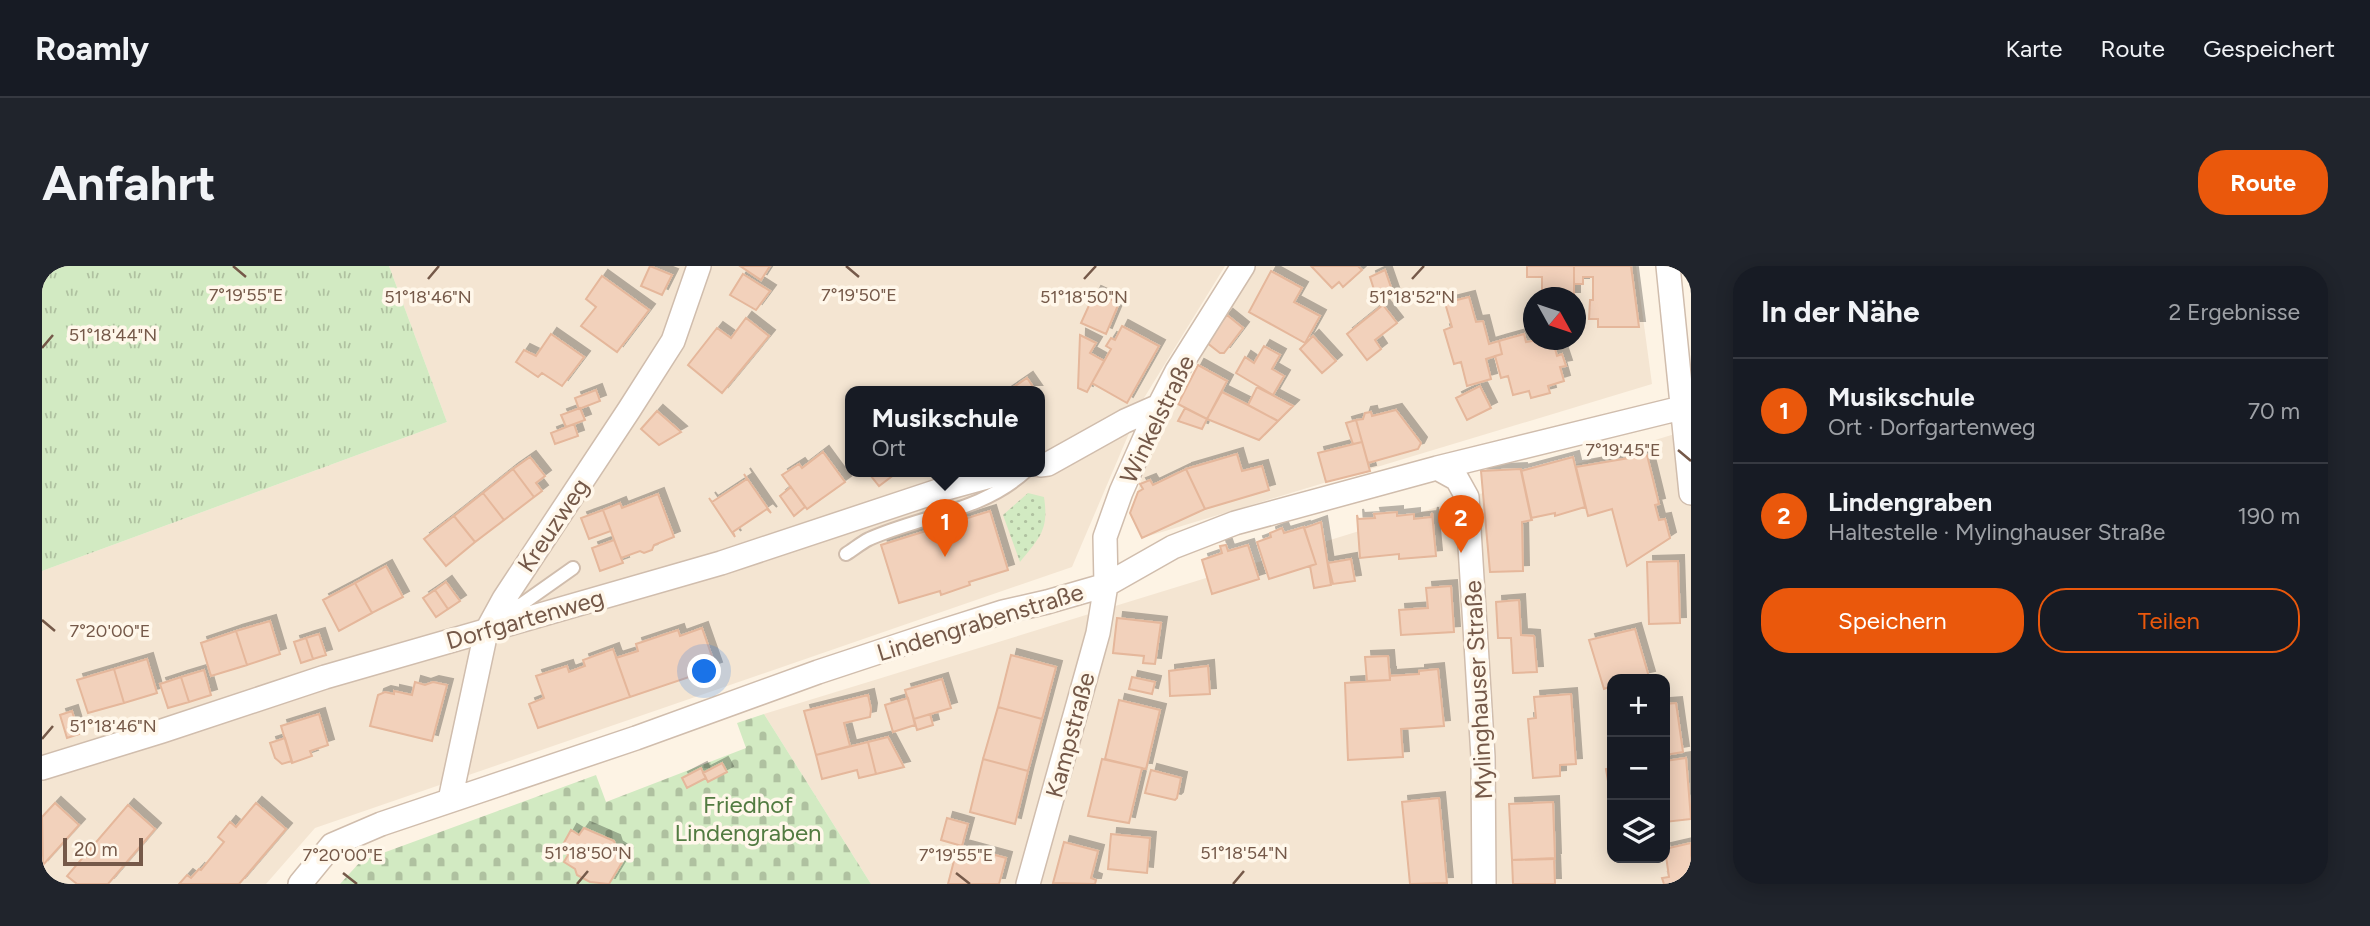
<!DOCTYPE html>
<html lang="de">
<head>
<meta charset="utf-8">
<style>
  body { margin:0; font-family:Figtree,sans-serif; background:#20242c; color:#f1f3f6 }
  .controls { position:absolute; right:21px; bottom:21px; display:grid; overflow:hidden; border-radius:14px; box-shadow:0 4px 18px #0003 }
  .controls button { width:63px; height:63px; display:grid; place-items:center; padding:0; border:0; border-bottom:2px solid #363941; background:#171b24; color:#f1f3f6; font:35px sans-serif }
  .compass { position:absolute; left:1481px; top:21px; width:63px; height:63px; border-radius:50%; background:#171b24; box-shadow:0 4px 18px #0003; rotate:130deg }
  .scale { position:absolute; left:21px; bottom:18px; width:80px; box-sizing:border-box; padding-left:7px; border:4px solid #755949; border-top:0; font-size:19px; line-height:24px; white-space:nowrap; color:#755949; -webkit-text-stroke:5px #fff7ea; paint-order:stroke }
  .you { position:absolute; left:663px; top:406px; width:24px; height:24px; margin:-18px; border:5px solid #fff; border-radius:50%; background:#1a73e8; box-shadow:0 0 0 10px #1a73e833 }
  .badge { display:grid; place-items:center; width:46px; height:46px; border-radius:50%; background:#ea580c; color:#fff; font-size:23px; font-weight:700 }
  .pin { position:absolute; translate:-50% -58px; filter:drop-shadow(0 2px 4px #0008) }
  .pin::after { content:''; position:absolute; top:37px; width:24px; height:21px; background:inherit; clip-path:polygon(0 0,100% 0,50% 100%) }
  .popup { position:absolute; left:803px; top:120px; width:200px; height:91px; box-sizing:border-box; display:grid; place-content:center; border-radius:14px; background:#171b24; filter:drop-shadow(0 2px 5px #0005); font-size:23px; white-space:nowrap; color:#9ea1a6 }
  .popup b { font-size:26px; color:#f1f3f6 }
  .popup::after { content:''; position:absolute; left:50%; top:100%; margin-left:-14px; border:14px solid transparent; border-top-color:#171b24 }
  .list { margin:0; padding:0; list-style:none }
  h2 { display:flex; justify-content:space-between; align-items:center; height:91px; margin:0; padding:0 28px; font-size:30px }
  h2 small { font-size:23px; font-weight:400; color:#9ea1a6 }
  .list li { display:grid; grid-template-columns:46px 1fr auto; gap:21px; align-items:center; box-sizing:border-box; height:105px; padding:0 28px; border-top:2px solid #363941 }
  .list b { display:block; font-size:26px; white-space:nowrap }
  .list p { margin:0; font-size:23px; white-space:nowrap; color:#9ea1a6 }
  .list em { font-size:23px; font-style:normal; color:#9ea1a6 }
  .actions { display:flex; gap:14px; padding:21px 28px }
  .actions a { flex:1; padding:16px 0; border:2px solid #ea580c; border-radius:28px; text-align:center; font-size:24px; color:#ea580c }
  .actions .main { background:#ea580c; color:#fff }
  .icon { flex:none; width:38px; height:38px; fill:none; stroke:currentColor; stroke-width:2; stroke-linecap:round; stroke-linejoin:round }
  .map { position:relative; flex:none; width:1649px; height:618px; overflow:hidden; border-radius:28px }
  header { display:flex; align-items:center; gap:42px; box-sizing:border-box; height:98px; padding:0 35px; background:#171b24; border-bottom:2px solid #363941 }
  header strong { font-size:33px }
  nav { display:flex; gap:38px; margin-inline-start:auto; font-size:24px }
  .intro { display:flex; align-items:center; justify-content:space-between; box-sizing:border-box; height:168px; padding:0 42px }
  h1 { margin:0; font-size:49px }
  .button { padding:18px 32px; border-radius:28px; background:#ea580c; color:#fff; font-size:24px; font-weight:700 }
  main { display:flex; gap:42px; padding:0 42px }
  aside { flex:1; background:#171b24; border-radius:28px; box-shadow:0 4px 18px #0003 }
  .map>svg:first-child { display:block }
  .residential { fill:#f4e5d2; fill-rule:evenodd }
  .grass { fill:url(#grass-tufts) }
  .cemetery { fill:url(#cemetery-stones) }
  .park { fill:url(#park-dots) }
  .building { fill:#f2d1bb; stroke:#e5b79b; stroke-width:2; filter:url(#shadow) }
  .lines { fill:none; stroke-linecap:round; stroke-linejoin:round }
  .service-casing { stroke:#d0bdad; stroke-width:16 }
  .minor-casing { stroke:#d0bdad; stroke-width:26 }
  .service { stroke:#fff; stroke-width:12 }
  .minor { stroke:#fff; stroke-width:23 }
  .ticks { fill:none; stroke:#755949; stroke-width:2.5 }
  .labels { text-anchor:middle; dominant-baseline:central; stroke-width:7; stroke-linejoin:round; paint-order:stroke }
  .street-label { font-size:24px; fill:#755949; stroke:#fff7ea }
  .park-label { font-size:24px; fill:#527b41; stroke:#fff7ea }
  .ticks-label { font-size:18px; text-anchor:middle; fill:#755949; stroke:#fff7ea; stroke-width:7; stroke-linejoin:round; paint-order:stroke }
</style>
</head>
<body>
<header>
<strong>Roamly</strong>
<nav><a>Karte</a><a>Route</a><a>Gespeichert</a></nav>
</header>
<div class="intro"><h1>Anfahrt</h1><a class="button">Route</a></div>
<main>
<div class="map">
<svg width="1649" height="618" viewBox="0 0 1649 618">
  <defs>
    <pattern id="grass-tufts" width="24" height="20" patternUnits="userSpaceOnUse" patternTransform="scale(1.75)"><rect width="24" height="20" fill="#d2eac2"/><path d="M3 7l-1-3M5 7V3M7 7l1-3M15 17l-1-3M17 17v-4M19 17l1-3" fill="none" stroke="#afc1a0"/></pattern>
    <pattern id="cemetery-stones" width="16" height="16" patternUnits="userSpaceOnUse" patternTransform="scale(1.75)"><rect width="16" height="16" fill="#d2eac2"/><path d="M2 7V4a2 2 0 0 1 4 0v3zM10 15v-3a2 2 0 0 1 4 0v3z" fill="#afc1a0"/></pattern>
    <pattern id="park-dots" width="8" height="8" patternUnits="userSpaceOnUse" patternTransform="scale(1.75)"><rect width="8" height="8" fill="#d2eac2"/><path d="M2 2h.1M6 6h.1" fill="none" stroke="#afc1a0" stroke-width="1.8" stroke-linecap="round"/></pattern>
    <filter id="shadow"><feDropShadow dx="6" dy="-6" stdDeviation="0" flood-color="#0004"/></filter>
  </defs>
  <rect width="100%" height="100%" fill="#fdf3e4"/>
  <!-- residential -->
  <path class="residential" d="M347,0H1183L1102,132L1030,301L273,562L224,618H0V305L405,156ZM808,125H998V205H808Z
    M1214,0H1594L1610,118L1100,272L1088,247L1104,201L1162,85ZM1492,32H1534V74H1492Z
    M1649,163V618H829L722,448ZM1570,413H1623V592H1570Z"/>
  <!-- grass -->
  <path class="grass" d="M0,0H347L405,156L0,305Z"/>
  <!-- cemetery -->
  <path class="cemetery" d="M722,448L829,618H298L319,595L554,509L564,536L704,482L695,457Z"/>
  <!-- park -->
  <path class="park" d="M986,227L1002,231C1007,264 998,271 978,296L961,249Z"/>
  <!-- building -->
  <path class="building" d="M608,0L630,9L620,29L599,20Z
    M698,0H728L719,14Z
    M1269,0H1316L1320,4L1301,21L1297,16L1290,22Z
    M1485,0H1532V32H1500V11H1485Z
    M1532,0H1589L1597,61H1556V53H1547L1548,34H1551V11H1541V18H1532Z
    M1343,4L1352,30L1336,36L1328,11Z
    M1229,5L1260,22L1252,36L1278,50L1263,77L1207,46Z
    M701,8L728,25L714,44L688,29Z
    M560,10L607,44L575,86L539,60L554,41L544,33Z
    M1053,26L1077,37L1064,68L1039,57Z
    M1427,31L1434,56L1441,55L1447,78L1457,75L1460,88L1444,93L1449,113L1425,120L1419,96L1412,98L1402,64L1410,61L1403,37Z
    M1341,39L1355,57L1333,74L1339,83L1325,94L1305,68Z
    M1185,49L1201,62L1182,87H1178L1164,76Z
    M704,52L727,70L680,127L646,99L675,62L689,72Z
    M1080,60L1117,80L1085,137L1050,117L1069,83L1064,80L1069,72L1073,74Z
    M509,68L542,91L520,120L500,107L496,111L474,96L482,84L494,90Z
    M1482,68L1484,76L1496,74H1515L1516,78L1512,79L1515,90L1520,88L1524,100L1518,101L1522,115L1506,120L1508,127L1489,132L1487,125L1471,129L1466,110L1459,112L1453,90L1460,88L1457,75Z
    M1038,69L1054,77L1048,87L1062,95L1045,126L1036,122Z
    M1271,70L1294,95L1280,107L1258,83Z
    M1222,80L1238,89L1230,103L1242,110L1231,129L1194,107L1203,91L1212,97Z
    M1156,99L1185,115L1165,153L1136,138Z
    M985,112L994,125H966Z
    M1438,120L1449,142L1425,154L1414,132Z
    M1215,121L1251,140L1236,155L1206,139Z
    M554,124L558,135L537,143L533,132Z
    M1180,126L1206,139L1236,155L1217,174L1165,153Z
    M538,142L543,154L524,161L519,149Z
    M1143,142L1165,153L1160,163L1136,155Z
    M1354,144L1379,177L1376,183L1326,197L1314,154L1321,153L1323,147L1329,146L1330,150Z
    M615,145L639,166L617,179L599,163Z
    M1314,154L1320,176L1311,178L1304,157Z
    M532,158L536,170L513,178L509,167Z
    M1320,176L1328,205L1284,216L1276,187Z
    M781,186L803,216L765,243L740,209L757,198L760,202Z
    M1195,188L1200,205L1220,200L1227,224L1163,243L1144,203Z
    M1605,189L1617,238L1613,239L1617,254L1623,253L1628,272L1585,300L1570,243L1546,250L1534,201Z
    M488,191L503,210L494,217L500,225L492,231L471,203Z
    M1531,191L1543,241L1513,250V247L1489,252L1479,205Z
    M471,203L492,231L462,254L441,227Z
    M1144,203L1163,243L1100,272L1088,247L1096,226L1101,223L1098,218L1108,214L1111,219Z
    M1479,203L1490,254L1480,256L1481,305L1448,306L1439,205Z
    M825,205H857L837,220Z
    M702,208L729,247L725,243L691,266L693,271L667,232L670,236L705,213Z
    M749,221L763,241L752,250L738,230Z
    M441,227L462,254L433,276L412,250Z
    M616,228L632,271L612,279L610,284L602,287L598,285L579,292L561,244L578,237L580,242Z
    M561,244L569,265L547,273L539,252Z
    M948,245L966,304L927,316L928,319L899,329L898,325L857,337L839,279Z
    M1355,246V250L1372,248V253L1389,251L1390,247L1394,290L1357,293V288L1318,292L1315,249L1316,253L1333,252L1332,248Z
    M412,250L433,276L404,300L382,273Z
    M1279,256L1289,319L1272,322L1268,300L1274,298L1262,262Z
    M1262,261L1274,298L1227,313L1215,276L1229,271L1228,267L1240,262L1242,267Z
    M572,274L581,297L558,305L550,282Z
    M1184,279L1186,285L1206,279L1217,313L1170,328L1160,294L1180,287L1178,280Z
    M1309,293L1313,315L1291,318L1286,297Z
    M1636,295L1638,357L1607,358L1605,296Z
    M344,300L361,331L330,347L313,317Z
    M404,316L418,335L406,343L393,324Z
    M313,317L330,347L297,365L281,334Z
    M1409,320L1412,366L1359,369L1357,344L1386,342L1384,322Z
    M393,324L406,343L394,351L381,332Z
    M1477,334L1479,369L1492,370L1495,406L1471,407L1469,372H1456L1454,336Z
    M1075,352L1119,357L1113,398L1101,397L1102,390L1071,387Z
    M228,355L238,388L205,399L194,365Z
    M660,362L674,402L588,431L574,392L596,385L594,378L636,364L638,370Z
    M1593,363L1607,411L1598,413H1570V420L1562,423L1547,374Z
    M194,365L205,399L169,410L159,377Z
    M277,368L284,389L271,393L264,372Z
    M264,372L271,393L259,397L252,376Z
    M571,383L588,431L496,462L487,438L502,432L494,410L525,400L527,406L543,400L541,394Z
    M969,389L1014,401L1000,453L956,441Z
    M1346,390L1348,414L1325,415L1323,391Z
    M105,393L115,427L82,437L72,403Z
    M1166,400L1168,428L1128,430L1127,405Z
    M72,403L82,437L46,447L35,414Z
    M1396,403L1402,460L1359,463L1361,491L1306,494L1303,417L1348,414V406V410L1377,408V405Z
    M162,404L169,429L147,436L139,411Z
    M139,411L147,436L126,442L118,418Z
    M1090,411L1113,416L1110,428L1087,423Z
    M900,413L909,442L872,453L863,424Z
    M373,416L383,419L391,416L405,419L390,475L328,460L336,429L343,426L352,428V425L370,429Z
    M1529,428L1534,498L1518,499V510L1491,512L1486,453L1494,452L1492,431Z
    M826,429L829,443L828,451L802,457L808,480L774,489L762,445Z
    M866,432L873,459L851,466L843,439Z
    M1077,434L1118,444L1104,503L1063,493Z
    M1634,437L1641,486L1623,489V438Z
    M956,441L1000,453L986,505L941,493Z
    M30,445L37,468L25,472L18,449Z
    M277,448L286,479L268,485L270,490L250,497L239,460Z
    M888,448L891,459L875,464L872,453Z
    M846,471L862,501L834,508L826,476Z
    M243,472L250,495L240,498L233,492L228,477Z
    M826,476L834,508L817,512L815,504L780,513L774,489Z
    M1644,492L1649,553L1623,556V495Z
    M941,493L986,505L973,558L928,546Z
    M1060,493L1100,502L1087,557L1046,550Z
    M680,497L685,506L666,516L661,507Z
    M659,502L664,512L645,522L640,512Z
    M1570,502V527H1568L1564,503Z
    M1109,504L1139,512L1135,532L1133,534L1103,527Z
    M1397,532L1405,617L1368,618L1360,536Z
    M1511,536L1513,593L1470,594L1467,538Z
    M13,537L37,559L1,599L0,551Z
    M214,537L244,563L197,618H137L145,609L149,612L157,603L159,604L182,576L176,571L188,556L194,561Z
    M86,539L113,563L66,618H35L25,610Z
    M905,552L926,558L920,580L899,574Z
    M542,562L572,575L574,581L585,588L567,618L548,616L535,609L533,603L522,596L526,589L518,584L529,564L537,569Z
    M1069,568L1108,572L1105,607L1066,603Z
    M1022,576L1056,585L1049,612L1054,614L1053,618L1011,617Z
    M1649,577V618H1622L1620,612L1627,611L1623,583Z
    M916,579L964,592L957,618H906Z
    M1512,592L1513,618H1471L1470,594Z"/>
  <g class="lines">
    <!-- service casing -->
    <g class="service-casing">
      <path id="service" d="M804,288C812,283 819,277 827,273C878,250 941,245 984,205
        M456,345L480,338L531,302"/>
    </g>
    <!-- minor casing -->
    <g class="minor-casing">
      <path id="minor" d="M1626,0L1649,227
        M998,199L1006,198L1083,155L1117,140
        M1395,202L1415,213L1425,231L1441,491L1442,618
        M0,502L120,465L283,411L679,297L905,222L967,205
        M408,534L444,366L462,333L587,144L631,75L657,0
        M258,618L290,579L339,558L594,472L776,406L885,370L961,346L1005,336L1064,319L1131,281L1193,257L1395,202L1639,142
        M986,618L1056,367L1064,319L1063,271L1079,226L1117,140L1135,105L1201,0"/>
    </g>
    <!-- service -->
    <use href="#service" class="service"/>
    <!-- minor -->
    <use href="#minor" class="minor"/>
  </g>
  <!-- ticks -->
  <path class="ticks" d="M191,0L204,11M804,0L817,11M386,13L397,0M1042,13L1054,0M1370,13L1382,0M0,82L11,69M1636,184L1649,195M0,354L13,365M0,473L11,460M301,607L315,618M914,607L928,618M535,618L546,605M1191,618L1202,605"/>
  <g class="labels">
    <!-- street labels -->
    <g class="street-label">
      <text transform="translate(1115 153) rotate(-64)">Winkelstraße</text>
      <text transform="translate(511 259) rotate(-56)">Kreuzweg</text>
      <text transform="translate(483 353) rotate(-16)">Dorfgartenweg</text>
      <text transform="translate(938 356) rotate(-17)">Lindengrabenstraße</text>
      <text transform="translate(1436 424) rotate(-93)">Mylinghauser Straße</text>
      <text transform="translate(1028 469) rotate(-75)">Kampstraße</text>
    </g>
    <!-- park labels -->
    <g class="park-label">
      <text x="706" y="538">Friedhof<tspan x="706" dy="28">Lindengraben</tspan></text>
    </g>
  </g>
  <g class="ticks-label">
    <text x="817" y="35">7°19'50"E</text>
    <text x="204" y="35">7°19'55"E</text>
    <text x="386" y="37">51°18'46"N</text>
    <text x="1042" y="37">51°18'50"N</text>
    <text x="1370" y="37">51°18'52"N</text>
    <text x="71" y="75">51°18'44"N</text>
    <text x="1581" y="190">7°19'45"E</text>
    <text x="68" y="371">7°20'00"E</text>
    <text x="71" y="466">51°18'46"N</text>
    <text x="546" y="593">51°18'50"N</text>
    <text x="1202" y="593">51°18'54"N</text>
    <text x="301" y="595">7°20'00"E</text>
    <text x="914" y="595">7°19'55"E</text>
  </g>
</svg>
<div class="controls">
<button>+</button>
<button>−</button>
<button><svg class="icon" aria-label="layers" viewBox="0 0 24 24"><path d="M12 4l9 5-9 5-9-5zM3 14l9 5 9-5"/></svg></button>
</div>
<svg class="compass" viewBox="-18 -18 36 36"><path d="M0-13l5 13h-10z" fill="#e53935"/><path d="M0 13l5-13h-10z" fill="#9ea1a6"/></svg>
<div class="scale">20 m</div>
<div class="you"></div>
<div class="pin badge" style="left:903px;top:291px">1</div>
<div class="popup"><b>Musikschule</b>Ort</div>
<div class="pin badge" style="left:1419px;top:287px">2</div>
</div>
<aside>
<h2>In der Nähe<small>2 Ergebnisse</small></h2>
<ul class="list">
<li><span class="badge">1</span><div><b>Musikschule</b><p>Ort · Dorfgartenweg</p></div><em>70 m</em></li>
<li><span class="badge">2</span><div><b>Lindengraben</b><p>Haltestelle · Mylinghauser Straße</p></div><em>190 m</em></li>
</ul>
<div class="actions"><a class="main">Speichern</a><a>Teilen</a></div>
</aside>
</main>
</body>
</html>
